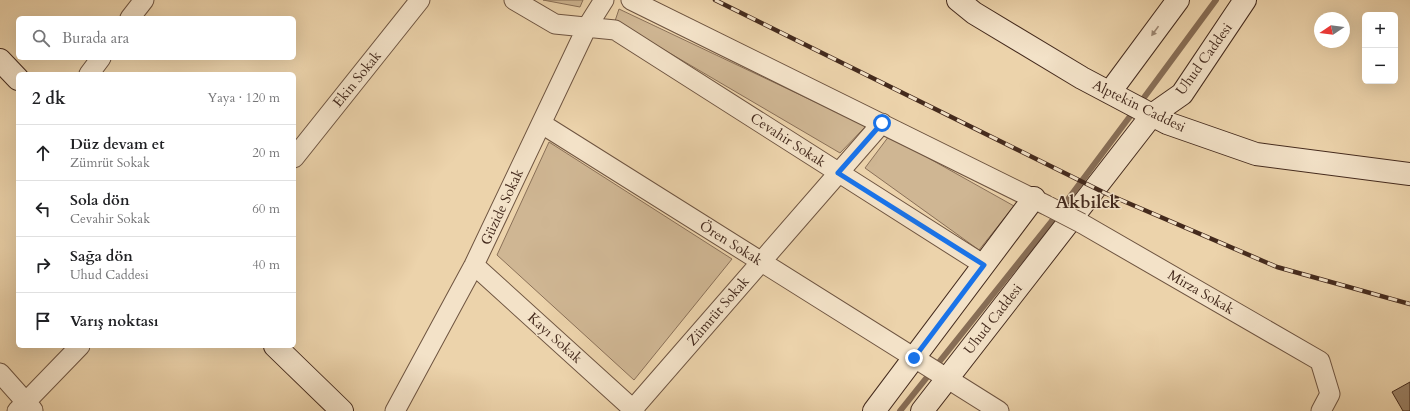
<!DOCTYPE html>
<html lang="tr">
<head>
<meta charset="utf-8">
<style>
  body { margin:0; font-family:Cardo,serif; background:#f2f2f2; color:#202124 }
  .controls { position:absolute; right:12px; top:12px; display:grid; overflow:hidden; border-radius:6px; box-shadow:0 4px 16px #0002 }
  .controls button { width:36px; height:36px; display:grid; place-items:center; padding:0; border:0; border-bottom:1px solid #e0e0e0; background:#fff; color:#202124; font:20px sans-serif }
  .compass { position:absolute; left:1314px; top:12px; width:36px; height:36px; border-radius:50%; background:#fff; box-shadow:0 4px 16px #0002; rotate:257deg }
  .stop { position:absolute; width:12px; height:12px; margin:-9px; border:3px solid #1a73e8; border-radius:50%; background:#fff }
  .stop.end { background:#1a73e8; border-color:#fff; box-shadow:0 1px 4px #0008 }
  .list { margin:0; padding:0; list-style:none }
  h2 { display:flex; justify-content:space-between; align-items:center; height:52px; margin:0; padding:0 16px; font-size:17px }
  h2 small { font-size:13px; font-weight:400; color:#757577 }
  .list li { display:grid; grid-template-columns:26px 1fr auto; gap:12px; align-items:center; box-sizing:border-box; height:56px; padding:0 16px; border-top:1px solid #e0e0e0 }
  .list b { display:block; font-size:15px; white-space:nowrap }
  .list p { margin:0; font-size:13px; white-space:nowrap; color:#757577 }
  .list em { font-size:13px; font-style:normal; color:#757577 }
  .icon { flex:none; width:22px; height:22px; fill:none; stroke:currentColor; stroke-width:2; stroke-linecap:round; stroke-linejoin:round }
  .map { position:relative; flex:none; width:1410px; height:411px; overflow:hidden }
  .search { position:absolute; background:#fff; box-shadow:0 4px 16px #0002; left:16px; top:16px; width:280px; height:44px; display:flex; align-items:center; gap:10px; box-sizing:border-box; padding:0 14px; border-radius:6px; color:#757577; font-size:15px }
  .panel { position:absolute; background:#fff; box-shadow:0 4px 16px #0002; left:16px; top:72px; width:280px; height:276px; border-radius:6px }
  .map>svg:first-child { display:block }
  .green { fill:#cfb693; stroke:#8a7058 }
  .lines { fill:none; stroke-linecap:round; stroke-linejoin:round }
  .stream { stroke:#876d55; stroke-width:6 }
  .building { fill:#9b8267; stroke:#442a1d }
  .street-casing { stroke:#6e5440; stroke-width:21 }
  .secondary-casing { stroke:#442a1d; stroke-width:24 }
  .street { stroke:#f3e2c8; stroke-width:19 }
  .secondary { stroke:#f3e2c8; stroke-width:22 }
  .rail-casing { stroke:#442a1d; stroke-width:4.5 }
  .rail { stroke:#f3e2c8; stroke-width:3; stroke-dasharray:9; stroke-linecap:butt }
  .street-bridge-casing { stroke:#6e5440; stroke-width:21; stroke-linecap:butt }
  .street-bridge { stroke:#f3e2c8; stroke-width:19 }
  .oneway { fill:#9c8672 }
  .route { stroke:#1a73e8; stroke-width:5 }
  .labels { text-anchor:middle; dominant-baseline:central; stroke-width:3; stroke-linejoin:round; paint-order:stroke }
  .street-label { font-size:14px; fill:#442a1d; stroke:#f3e2c8 }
  .district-label { font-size:18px; font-weight:bold; fill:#442a1d; stroke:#f3e2c8 }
</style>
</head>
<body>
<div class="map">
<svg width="1410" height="411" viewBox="0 0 1410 411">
  <rect width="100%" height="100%" fill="#ecd3ab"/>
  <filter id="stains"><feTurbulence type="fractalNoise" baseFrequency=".005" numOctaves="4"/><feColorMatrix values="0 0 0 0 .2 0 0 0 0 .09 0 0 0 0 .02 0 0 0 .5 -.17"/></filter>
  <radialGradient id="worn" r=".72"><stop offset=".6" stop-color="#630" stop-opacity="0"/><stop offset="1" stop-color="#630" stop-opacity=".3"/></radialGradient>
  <!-- green -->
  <path class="green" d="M543,0H583L580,7Z
    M619,9L866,126L840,153L615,21Z
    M889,136L1014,206L979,250L865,168Z
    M549,142L732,259L634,380L497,255Z"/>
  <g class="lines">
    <!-- stream -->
    <path class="stream" d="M1140,103L1216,0
      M900,411L1051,222L1134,111"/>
  </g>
  <!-- building -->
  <path class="building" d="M1410,382V411H1403L1392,392Z"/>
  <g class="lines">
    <!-- street casing -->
    <g class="street-casing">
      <path id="street" d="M514,0L555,24L615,30L984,265
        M631,0L1046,205
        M130,18L144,0
        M89,74L101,58
        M542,124L999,411
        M294,158L420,0
        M1081,223L1320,361L1330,394L1321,411
        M474,265L635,411
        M0,373L33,410
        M633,409L882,123
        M17,411L80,346
        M395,411L474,265L587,27L604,0"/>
    </g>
    <!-- secondary casing -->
    <g class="secondary-casing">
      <path id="secondary" d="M958,0L974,13L1082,78L1167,123L1256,154L1410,174
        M0,60L18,79
        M1110,92L1178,0
        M275,346L342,411
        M874,411L1034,198
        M922,411L1152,115L1182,94L1245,0"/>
    </g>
    <!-- street -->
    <use href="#street" class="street"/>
    <!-- secondary -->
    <use href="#secondary" class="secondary"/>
    <!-- rail casing -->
    <g class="rail-casing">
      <path id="rail" d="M715,0L1107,194L1277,267L1410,304"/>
    </g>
    <!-- rail -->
    <use href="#rail" class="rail"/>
    <!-- street-bridge casing -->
    <g class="street-bridge-casing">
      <path id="street-bridge" d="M1048,206L1081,223"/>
    </g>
    <!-- street-bridge -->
    <use href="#street-bridge" class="street-bridge"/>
  </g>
  <!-- one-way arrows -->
  <defs><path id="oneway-solid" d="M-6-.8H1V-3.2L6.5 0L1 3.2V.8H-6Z"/></defs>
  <use class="oneway" href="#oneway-solid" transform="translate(1155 31) rotate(126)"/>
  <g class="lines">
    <!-- route -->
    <path class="route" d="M882,123L838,173L984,265L914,358"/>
  </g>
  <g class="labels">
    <!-- street labels -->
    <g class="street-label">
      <text transform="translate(1204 59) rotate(-54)">Uhud Caddesi</text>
      <text transform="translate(357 79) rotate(-51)">Ekin Sokak</text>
      <text transform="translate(1139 106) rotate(26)">Alptekin Caddesi</text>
      <text transform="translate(788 140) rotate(33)">Cevahir Sokak</text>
      <text transform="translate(502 207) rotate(-65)">Güzide Sokak</text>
      <text transform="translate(731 243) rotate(32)">Ören Sokak</text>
      <text transform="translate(1201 292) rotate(30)">Mirza Sokak</text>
      <text transform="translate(718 311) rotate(-49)">Zümrüt Sokak</text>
      <text transform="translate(993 319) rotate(-52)">Uhud Caddesi</text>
      <text transform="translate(555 338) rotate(42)">Kayı Sokak</text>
    </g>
    <!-- district labels -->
    <g class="district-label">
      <text x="1088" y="202">Akbilek</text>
    </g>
  </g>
  <rect width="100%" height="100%" filter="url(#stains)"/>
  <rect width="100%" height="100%" fill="url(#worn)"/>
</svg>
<div class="controls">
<button>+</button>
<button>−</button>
</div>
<svg class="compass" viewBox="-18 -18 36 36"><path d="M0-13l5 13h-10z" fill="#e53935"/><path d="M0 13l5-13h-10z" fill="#757577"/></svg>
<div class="stop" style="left:882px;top:123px"></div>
<div class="stop end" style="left:914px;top:358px"></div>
<div class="search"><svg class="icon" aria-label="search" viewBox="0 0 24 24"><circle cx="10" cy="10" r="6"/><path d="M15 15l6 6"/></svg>Burada ara</div>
<section class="panel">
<h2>2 dk<small>Yaya · 120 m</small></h2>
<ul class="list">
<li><svg class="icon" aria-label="ahead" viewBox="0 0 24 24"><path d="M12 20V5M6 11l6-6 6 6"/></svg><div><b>Düz devam et</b><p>Zümrüt Sokak</p></div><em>20 m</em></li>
<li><svg class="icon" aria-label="left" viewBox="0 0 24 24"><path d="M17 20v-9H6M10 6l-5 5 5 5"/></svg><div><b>Sola dön</b><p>Cevahir Sokak</p></div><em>60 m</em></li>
<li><svg class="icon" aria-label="right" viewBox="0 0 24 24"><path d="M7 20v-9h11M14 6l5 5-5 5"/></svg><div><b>Sağa dön</b><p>Uhud Caddesi</p></div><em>40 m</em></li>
<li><svg class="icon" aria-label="arrive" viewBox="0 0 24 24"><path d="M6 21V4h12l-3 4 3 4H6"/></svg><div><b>Varış noktası</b></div></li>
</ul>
</section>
</div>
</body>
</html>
